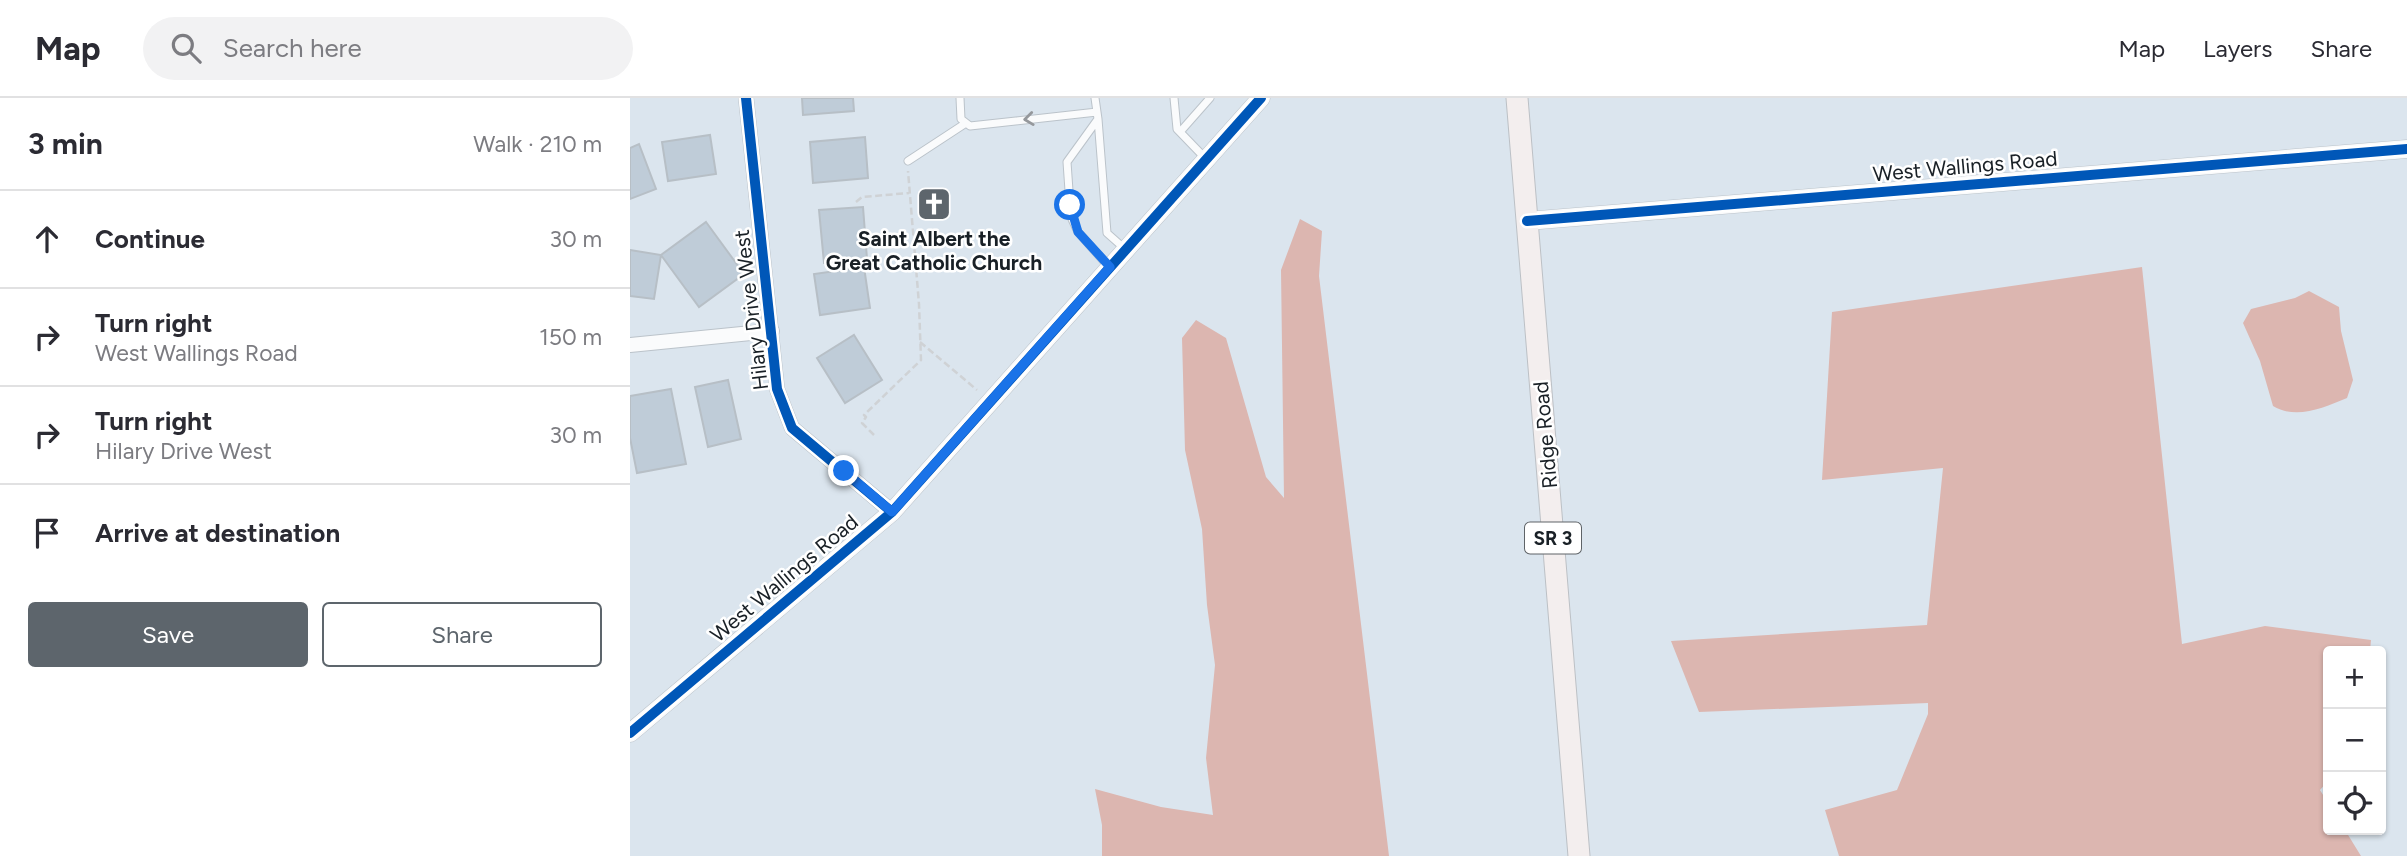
<!DOCTYPE html>
<html lang="en">
<head>
<meta charset="utf-8">
<style>
  body { margin:0; font-family:Figtree,sans-serif; background:#f2f2f3; color:#2b2b33 }
  .controls { position:absolute; right:21px; bottom:21px; display:grid; overflow:hidden; border-radius:7px; box-shadow:0 2px 5px #0004 }
  .controls button { width:63px; height:63px; display:grid; place-items:center; padding:0; border:0; border-bottom:2px solid #e1e1e2; background:#fff; color:#2b2b33; font:35px sans-serif }
  .stop { position:absolute; width:21px; height:21px; margin:-16px; border:5px solid #1a73e8; border-radius:50%; background:#fff }
  .stop.end { background:#1a73e8; border-color:#fff; box-shadow:0 2px 7px #0008 }
  .list { margin:0; padding:0; list-style:none }
  h2 { display:flex; justify-content:space-between; align-items:center; height:91px; margin:0; padding:0 28px; font-size:30px }
  h2 small { font-size:23px; font-weight:400; color:#7c7c81 }
  .list li { display:grid; grid-template-columns:46px 1fr auto; gap:21px; align-items:center; box-sizing:border-box; height:98px; padding:0 28px; border-top:2px solid #e1e1e2 }
  .list b { display:block; font-size:26px; white-space:nowrap }
  .list p { margin:0; font-size:23px; white-space:nowrap; color:#7c7c81 }
  .list em { font-size:23px; font-style:normal; color:#7c7c81 }
  .actions { display:flex; gap:14px; padding:21px 28px }
  .actions a { flex:1; padding:16px 0; border:2px solid #5d656c; border-radius:7px; text-align:center; font-size:24px; color:#5d656c }
  .actions .main { background:#5d656c; color:#fff }
  .icon { flex:none; width:38px; height:38px; fill:none; stroke:currentColor; stroke-width:2; stroke-linecap:round; stroke-linejoin:round }
  .map { position:relative; flex:none; width:1777px; height:758px; overflow:hidden }
  header { display:flex; align-items:center; gap:42px; box-sizing:border-box; height:98px; padding:0 35px; background:#fff; border-bottom:2px solid #e1e1e2 }
  header strong { font-size:33px }
  nav { display:flex; gap:38px; margin-inline-start:auto; font-size:24px }
  .search { width:490px; height:63px; background:#f2f2f3; display:flex; align-items:center; gap:18px; box-sizing:border-box; padding:0 24px; border-radius:38px; color:#7c7c81; font-size:26px }
  main { display:flex }
  aside { flex:1; background:#fff }
  .map>svg:first-child { display:block }
  .forest { fill:#dcb6b0 }
  .building { fill:#bfccd8; stroke:#b7bfc6; stroke-width:2 }
  .lines { fill:none; stroke-linecap:round; stroke-linejoin:round }
  .service-casing { stroke:#bbc3ca; stroke-width:9 }
  .minor-casing { stroke:#bbc3ca; stroke-width:16 }
  .tertiary-casing { stroke:#bbc3ca; stroke-width:19 }
  .primary-casing { stroke:#bcc0c5; stroke-width:23 }
  .path { stroke:#cfd2d5; stroke-width:2.5; stroke-dasharray:7 3.5; stroke-linecap:butt }
  .service { stroke:#fafbfc; stroke-width:7 }
  .minor { stroke:#fafbfc; stroke-width:14 }
  .tertiary { stroke:#fafbfc; stroke-width:18 }
  .primary { stroke:#f3eeee; stroke-width:21 }
  .cycleway-casing { stroke:#fff; stroke-width:15 }
  .cycleway { stroke:#0057b8; stroke-width:10 }
  .oneway { stroke:#95989c }
  .route { stroke:#1a73e8; stroke-width:9 }
  .labels { text-anchor:middle; dominant-baseline:central; stroke-width:5; stroke-linejoin:round; paint-order:stroke }
  .shield { fill:#fff; stroke:#5e6367; stroke-width:2 }
  .shield-label { font-size:19px; font-weight:bold; fill:#192026 }
  .street-label { font-size:21px; fill:#192026; stroke:#fff }
  .poi-label { font-size:21px; font-weight:bold; fill:#192026; stroke:#fff }
</style>
</head>
<body>
<header>
<strong>Map</strong>
<div class="search"><svg class="icon" aria-label="search" viewBox="0 0 24 24"><circle cx="10" cy="10" r="6"/><path d="M15 15l6 6"/></svg>Search here</div>
<nav><a>Map</a><a>Layers</a><a>Share</a></nav>
</header>
<main>
<aside>
<h2>3 min<small>Walk · 210 m</small></h2>
<ul class="list">
<li><svg class="icon" aria-label="ahead" viewBox="0 0 24 24"><path d="M12 20V5M6 11l6-6 6 6"/></svg><div><b>Continue</b></div><em>30 m</em></li>
<li><svg class="icon" aria-label="right" viewBox="0 0 24 24"><path d="M7 20v-9h11M14 6l5 5-5 5"/></svg><div><b>Turn right</b><p>West Wallings Road</p></div><em>150 m</em></li>
<li><svg class="icon" aria-label="right" viewBox="0 0 24 24"><path d="M7 20v-9h11M14 6l5 5-5 5"/></svg><div><b>Turn right</b><p>Hilary Drive West</p></div><em>30 m</em></li>
<li><svg class="icon" aria-label="arrive" viewBox="0 0 24 24"><path d="M6 21V4h12l-3 4 3 4H6"/></svg><div><b>Arrive at destination</b></div></li>
</ul>
<div class="actions"><a class="main">Save</a><a>Share</a></div>
</aside>
<div class="map">
<svg width="1777" height="758" viewBox="0 0 1777 758">
  <rect width="100%" height="100%" fill="#dbe5ee"/>
  <!-- forest -->
  <path class="forest" d="M670,121L692,133L689,178L759,758H472V727L465,691L531,709L583,717L576,660L585,567L577,507L572,431L555,352L552,240L566,222L596,240L636,379L654,400L651,172Z
    M1512,169L1552,546L1635,528L1741,542L1740,553H1698V683L1690,692L1698,705V732H1715L1731,758H1209L1195,712L1267,692L1298,616V605L1069,614L1041,543L1297,527L1313,370L1192,382L1202,214Z
    M1679,193L1709,209L1711,233L1723,282L1717,300C1693,310 1666,322 1643,308L1630,263L1613,225L1621,211L1665,200Z"/>
  <!-- building -->
  <path class="building" d="M172,0H223L224,13L173,17Z
    M80,37L86,76L38,83L32,44Z
    M235,39L238,80L183,85L180,44Z
    M9,46L26,91L0,101V50Z
    M233,109L237,161L194,165L189,112Z
    M76,124L114,176L69,209L31,157Z
    M0,152L31,157L24,201L0,198Z
    M234,169L240,210L190,217L184,176Z
    M224,237L252,282L215,305L187,260Z
    M98,282L111,341L78,349L65,289Z
    M41,291L56,366L7,375L0,340V298Z"/>
  <g class="lines">
    <!-- service casing -->
    <g class="service-casing">
      <path id="service" d="M330,0L331,21L340,28L467,14
        M465,0L468,21L437,64L440,107L442,121L448,134L479,169
        M544,0L547,31L576,61
        M468,21L477,135L495,151
        M550,34L580,0
        M278,63L336,25"/>
    </g>
    <!-- minor casing -->
    <g class="minor-casing">
      <path id="minor" d="M116,0L147,291L162,330L262,414
        M0,247L142,233"/>
    </g>
    <!-- tertiary casing -->
    <g class="tertiary-casing">
      <path id="tertiary" d="M897,123L1777,51
        M0,635L262,414L631,0"/>
    </g>
    <!-- primary casing -->
    <g class="primary-casing">
      <path id="primary" d="M887,0L949,758"/>
    </g>
    <!-- path -->
    <path class="path" d="M226,104L232,99L279,95
      M290,244L347,292
      M244,337L232,325L236,319L234,317L291,262L289,206L278,73"/>
    <!-- service -->
    <use href="#service" class="service"/>
    <!-- minor -->
    <use href="#minor" class="minor"/>
    <!-- tertiary -->
    <use href="#tertiary" class="tertiary"/>
    <!-- primary -->
    <use href="#primary" class="primary"/>
    <!-- cycleway casing -->
    <g class="cycleway-casing">
      <path id="cycleway" d="M116,0L147,291L162,330L262,414
        M897,123L1777,51
        M0,635L262,414L631,0"/>
    </g>
    <!-- cycleway -->
    <use href="#cycleway" class="cycleway"/>
  </g>
  <!-- one-way arrows -->
  <defs><path id="oneway-chevron" d="M-2-3.5L2.5 0L-2 3.5" fill="none" stroke-width="1.6" stroke-linecap="round" stroke-linejoin="round" transform="scale(1.75)"/></defs>
  <use class="oneway" href="#oneway-chevron" transform="translate(399 21) rotate(173)"/>
  <g class="lines">
    <!-- route -->
    <path class="route" d="M214,373L262,414L480,169L448,134L440,107"/>
  </g>
  <!-- icons -->
  <defs>
    <g id="church-square" transform="scale(1.75)"><rect x="-9" y="-9" width="18" height="18" rx="4" fill="#5d656c" stroke="#fff"/><path d="M-1.2-6h2.4v3.5h3.3v2.4h-3.3V6h-2.4V-.1h-3.3v-2.4h3.3Z" fill="#fff"/></g>
  </defs>
  <g fill-rule="evenodd">
    <use href="#church-square" x="304" y="106"/>
  </g>
  <g class="labels">
    <!-- shield labels -->
    <rect class="shield" x="895" y="424.5" width="56" height="31" rx="5"/>
    <g class="shield-label">
      <text x="923" y="440">SR 3</text>
    </g>
    <!-- street labels -->
    <g class="street-label">
      <text transform="translate(1335 68) rotate(-5)">West Wallings Road</text>
      <text transform="translate(121 212) rotate(-97)">Hilary Drive West</text>
      <text transform="translate(915 337) rotate(-95)">Ridge Road</text>
      <text transform="translate(154 480) rotate(-40)">West Wallings Road</text>
    </g>
    <!-- poi labels -->
    <g class="poi-label">
      <text x="304" y="140">Saint Albert the<tspan x="304" dy="24">Great Catholic Church</tspan></text>
    </g>
  </g>
</svg>
<div class="controls">
<button>+</button>
<button>−</button>
<button><svg class="icon" aria-label="locate" viewBox="0 0 24 24"><circle cx="12" cy="12" r="6"/><path d="M12 2v4M12 18v4M2 12h4M18 12h4"/></svg></button>
</div>
<div class="stop" style="left:440px;top:107px"></div>
<div class="stop end" style="left:214px;top:373px"></div>
</div>
</main>
</body>
</html>
